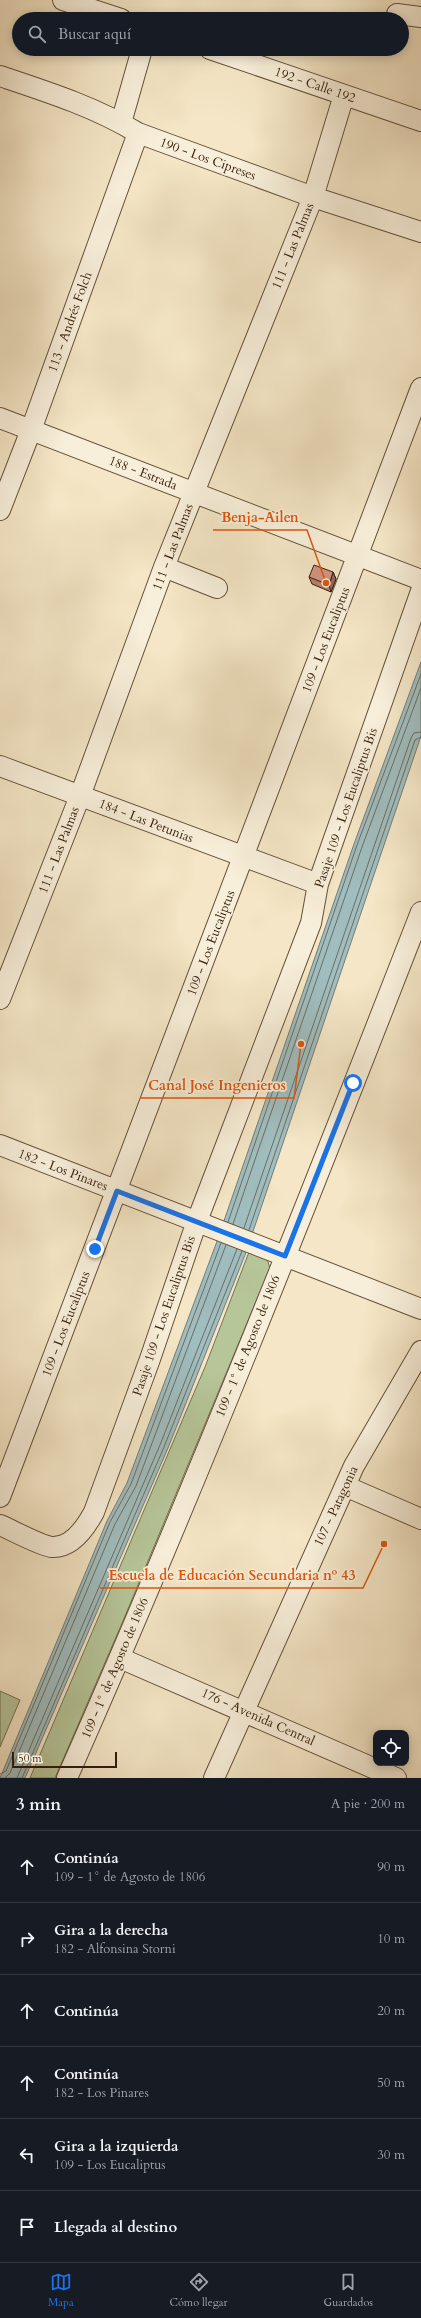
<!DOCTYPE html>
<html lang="es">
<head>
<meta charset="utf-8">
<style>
  body { margin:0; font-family:Cardo,serif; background:#20242c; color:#f1f3f6 }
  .controls { position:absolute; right:12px; bottom:12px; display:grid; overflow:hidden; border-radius:8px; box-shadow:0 2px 10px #0003 }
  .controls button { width:36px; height:36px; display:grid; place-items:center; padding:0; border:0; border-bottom:1px solid #363941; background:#171b24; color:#f1f3f6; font:20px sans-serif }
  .scale { position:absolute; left:12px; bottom:10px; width:105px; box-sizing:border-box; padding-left:4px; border:2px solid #351e0a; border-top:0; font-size:11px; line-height:14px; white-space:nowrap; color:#351e0a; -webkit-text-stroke:3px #f8efda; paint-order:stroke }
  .stop { position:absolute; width:12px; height:12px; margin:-9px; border:3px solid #1a73e8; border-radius:50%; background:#fff }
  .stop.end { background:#1a73e8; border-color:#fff; box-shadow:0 1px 4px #0008 }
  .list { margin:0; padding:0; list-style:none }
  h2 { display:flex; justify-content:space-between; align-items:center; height:52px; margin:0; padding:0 16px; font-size:17px }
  h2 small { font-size:13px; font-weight:400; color:#9ea1a6 }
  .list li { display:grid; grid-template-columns:26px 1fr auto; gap:12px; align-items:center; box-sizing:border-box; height:72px; padding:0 16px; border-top:1px solid #363941 }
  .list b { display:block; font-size:15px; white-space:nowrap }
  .list p { margin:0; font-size:13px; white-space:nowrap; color:#9ea1a6 }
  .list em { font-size:13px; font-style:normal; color:#9ea1a6 }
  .icon { flex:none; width:22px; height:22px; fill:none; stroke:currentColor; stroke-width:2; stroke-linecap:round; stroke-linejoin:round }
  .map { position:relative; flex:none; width:421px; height:1778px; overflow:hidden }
  .search { position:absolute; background:#171b24; box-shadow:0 2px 10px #0003; left:12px; right:12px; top:12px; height:44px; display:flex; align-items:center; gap:10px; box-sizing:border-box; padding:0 14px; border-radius:22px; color:#9ea1a6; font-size:15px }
  .sheet { height:484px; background:#171b24 }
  nav { display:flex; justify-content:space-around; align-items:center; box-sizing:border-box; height:56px; border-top:1px solid #363941; background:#171b24; font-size:11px; color:#9ea1a6 }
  nav a { display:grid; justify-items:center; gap:2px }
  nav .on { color:#1a73e8 }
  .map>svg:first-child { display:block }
  .green { fill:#b6c699; stroke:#767252 }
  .water { fill:#a0bdbf; stroke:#757d77 }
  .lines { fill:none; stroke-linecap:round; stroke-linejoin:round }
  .shore { stroke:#6a6e64; stroke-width:1 }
  .minor-casing { stroke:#655039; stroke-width:22 }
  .minor { stroke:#f8efda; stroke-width:20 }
  .wall { fill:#b57f6e; stroke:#351e0a }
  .shaded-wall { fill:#94685a; stroke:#351e0a }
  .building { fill:#d39480; stroke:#351e0a }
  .route { stroke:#1a73e8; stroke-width:5 }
  .labels { text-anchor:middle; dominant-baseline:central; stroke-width:3.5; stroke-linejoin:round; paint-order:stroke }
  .street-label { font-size:13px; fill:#351e0a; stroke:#f8efda }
  .leader { fill:none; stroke:#df560c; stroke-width:1.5 }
  .callout-dot { fill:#df560c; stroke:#f8efda; stroke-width:1.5 }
  .callout-label { font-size:14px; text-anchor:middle; font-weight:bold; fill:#df560c; stroke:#f8efda; stroke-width:3.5; stroke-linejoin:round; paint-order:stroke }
</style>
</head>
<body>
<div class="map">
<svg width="421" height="1778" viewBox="0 0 421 1778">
  <rect width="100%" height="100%" fill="#f4e6c6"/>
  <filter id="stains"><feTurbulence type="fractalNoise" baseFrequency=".005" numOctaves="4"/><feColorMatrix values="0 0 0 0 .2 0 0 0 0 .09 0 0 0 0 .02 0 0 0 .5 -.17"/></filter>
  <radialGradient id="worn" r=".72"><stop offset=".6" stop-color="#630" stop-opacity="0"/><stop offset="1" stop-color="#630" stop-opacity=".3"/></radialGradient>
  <!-- green -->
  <path class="green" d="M249,1252L267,1259L270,1268L123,1621L55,1778H30L205,1367Z
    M0,1691L20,1700L0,1747Z"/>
  <!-- water -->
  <path class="water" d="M421,662V736L245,1255L168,1448L25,1778H0L107,1521L127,1483L216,1244L354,844Z"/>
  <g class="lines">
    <!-- shore -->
    <path class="shore" d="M228,1222L357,845L421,674
      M233,1224L362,847L421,688
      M244,1228L411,738L414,733L421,732
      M249,1230L415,740L421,737
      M0,1774L6,1771L110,1522L131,1484L221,1243
      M5,1778L10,1773L115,1524L136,1486L226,1245
      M17,1778L160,1445L237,1249
      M22,1778L164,1447L242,1251"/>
    <!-- minor casing -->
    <g class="minor-casing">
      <path id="minor" d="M63,0L121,19
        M397,14L421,17
        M210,49L421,121
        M0,76C48,92 95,107 138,133L313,197L421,232
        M121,123L142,49
        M0,418L421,580
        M0,510L31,430L138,133
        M164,567L217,588
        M0,766L318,884
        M0,999L80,796L164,567L313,197L344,95
        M0,1145L421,1309
        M345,1486L421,1519
        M0,1497L421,388
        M0,1525C12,1530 41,1546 52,1547C72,1548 86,1527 94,1512L150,1359L197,1221L311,923L318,884L421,591
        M120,1658L396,1778
        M67,1778C193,1493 308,1202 421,912
        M214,1778L354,1466L421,1351"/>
    </g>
    <!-- minor -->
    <use href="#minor" class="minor"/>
  </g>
  <!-- wall -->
  <path class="wall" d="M333,572L336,579L331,592L312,584L309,577Z"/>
  <!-- shaded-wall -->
  <path class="shaded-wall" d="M333,572L336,579L331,592L329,585Z"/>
  <!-- building -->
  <path class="building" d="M314,565L333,572L329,585L309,577Z"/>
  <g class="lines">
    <!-- route -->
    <path class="route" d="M95,1249L117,1191L285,1256L353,1083"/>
  </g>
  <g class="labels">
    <!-- street labels -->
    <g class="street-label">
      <text transform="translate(315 85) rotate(19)">192 - Calle 192</text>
      <text transform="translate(208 159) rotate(20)">190 - Los Cipreses</text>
      <text transform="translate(293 246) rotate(-68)">111 - Las Palmas</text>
      <text transform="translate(70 322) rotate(-70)">113 - Andrés Folch</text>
      <text transform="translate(143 473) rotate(21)">188 - Estrada</text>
      <text transform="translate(173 547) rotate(-69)">111 - Las Palmas</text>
      <text transform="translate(326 640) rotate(-69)">109 - Los Eucaliptus</text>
      <text transform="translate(346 808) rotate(-71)">Pasaje 109 - Los Eucaliptus Bis</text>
      <text transform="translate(146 821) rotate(21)">184 - Las Petunias</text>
      <text transform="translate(59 850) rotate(-69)">111 - Las Palmas</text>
      <text transform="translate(211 943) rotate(-69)">109 - Los Eucaliptus</text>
      <text transform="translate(63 1170) rotate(21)">182 - Los Pinares</text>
      <text transform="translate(164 1316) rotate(-71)">Pasaje 109 - Los Eucaliptus Bis</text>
      <text transform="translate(66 1324) rotate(-69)">109 - Los Eucaliptus</text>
      <text transform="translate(248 1346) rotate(-68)">109 - 1° de Agosto de 1806</text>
      <text transform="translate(336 1506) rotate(-65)">107 - Patagonia</text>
      <text transform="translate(115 1668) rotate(-67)">109 - 1° de Agosto de 1806</text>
      <text transform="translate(258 1717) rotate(24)">176 - Avenida Central</text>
    </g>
  </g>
  <!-- callouts -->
  <path class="leader" d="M326 583L307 530H213M301 1044L294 1098H140M384 1544L363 1588H100"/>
  <g class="callout-dot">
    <circle cx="326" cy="583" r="4"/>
    <circle cx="301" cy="1044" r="4"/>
    <circle cx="384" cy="1544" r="4"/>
  </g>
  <g class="callout-label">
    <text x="260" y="522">Benja-Ailen</text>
    <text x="217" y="1090">Canal José Ingenieros</text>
    <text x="232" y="1580">Escuela de Educación Secundaria nº 43</text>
  </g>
  <rect width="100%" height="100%" filter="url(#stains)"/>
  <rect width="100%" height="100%" fill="url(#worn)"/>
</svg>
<div class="controls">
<button><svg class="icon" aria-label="locate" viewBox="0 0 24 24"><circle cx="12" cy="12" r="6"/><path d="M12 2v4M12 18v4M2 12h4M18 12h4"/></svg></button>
</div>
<div class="scale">50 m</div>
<div class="stop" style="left:353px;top:1083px"></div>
<div class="stop end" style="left:95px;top:1249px"></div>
<div class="search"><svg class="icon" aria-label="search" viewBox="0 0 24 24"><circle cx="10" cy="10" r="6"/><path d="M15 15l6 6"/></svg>Buscar aquí</div>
</div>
<section class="sheet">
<h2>3 min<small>A pie · 200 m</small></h2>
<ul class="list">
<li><svg class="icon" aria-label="ahead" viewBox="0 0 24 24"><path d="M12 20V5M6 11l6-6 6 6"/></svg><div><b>Continúa</b><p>109 - 1° de Agosto de 1806</p></div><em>90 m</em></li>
<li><svg class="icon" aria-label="right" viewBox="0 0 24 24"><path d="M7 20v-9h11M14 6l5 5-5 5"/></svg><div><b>Gira a la derecha</b><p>182 - Alfonsina Storni</p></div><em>10 m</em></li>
<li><svg class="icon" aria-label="ahead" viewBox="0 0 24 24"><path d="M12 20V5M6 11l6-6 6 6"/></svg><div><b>Continúa</b></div><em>20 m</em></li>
<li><svg class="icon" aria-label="ahead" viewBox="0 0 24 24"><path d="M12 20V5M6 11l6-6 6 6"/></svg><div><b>Continúa</b><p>182 - Los Pinares</p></div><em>50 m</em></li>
<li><svg class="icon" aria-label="left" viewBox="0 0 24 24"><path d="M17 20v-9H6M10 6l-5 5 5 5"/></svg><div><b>Gira a la izquierda</b><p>109 - Los Eucaliptus</p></div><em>30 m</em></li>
<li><svg class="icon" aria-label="arrive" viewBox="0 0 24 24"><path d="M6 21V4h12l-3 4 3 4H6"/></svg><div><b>Llegada al destino</b></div></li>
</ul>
</section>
<nav>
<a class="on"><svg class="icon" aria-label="map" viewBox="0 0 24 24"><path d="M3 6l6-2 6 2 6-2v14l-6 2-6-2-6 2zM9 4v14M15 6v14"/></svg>Mapa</a>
<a><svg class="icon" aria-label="directions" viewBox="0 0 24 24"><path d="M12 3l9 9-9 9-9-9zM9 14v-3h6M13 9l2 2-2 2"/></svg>Cómo llegar</a>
<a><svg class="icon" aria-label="saved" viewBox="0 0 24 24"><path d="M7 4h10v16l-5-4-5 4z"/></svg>Guardados</a>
</nav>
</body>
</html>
